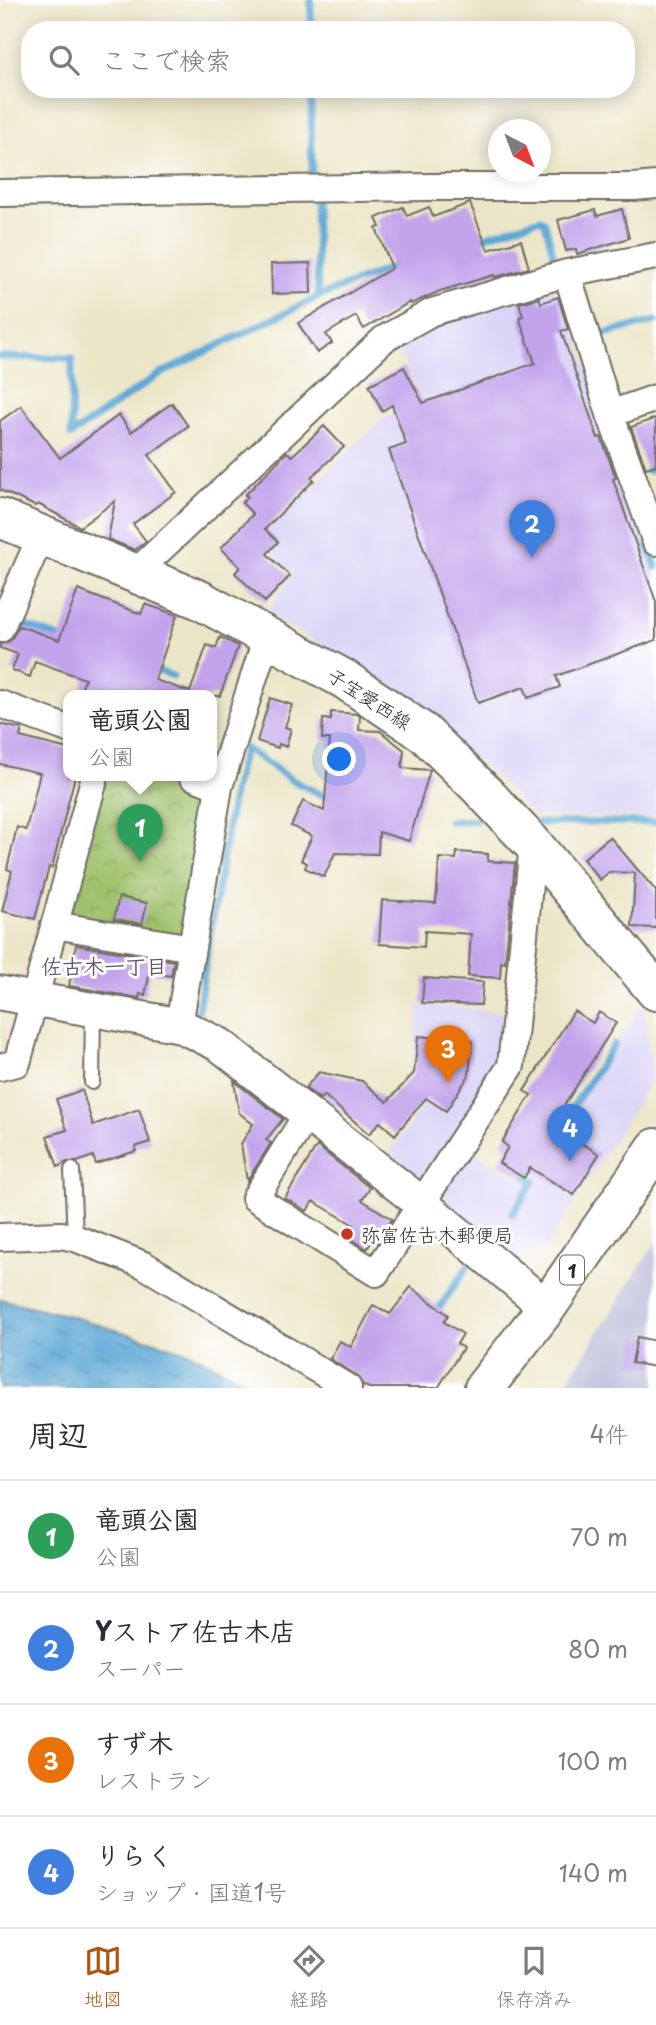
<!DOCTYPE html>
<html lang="ja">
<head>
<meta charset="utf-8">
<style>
  body { margin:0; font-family:"Playpen Sans","Klee One",sans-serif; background:#f2f2f3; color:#2b2b33 }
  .compass { position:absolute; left:488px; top:119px; width:63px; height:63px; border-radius:50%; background:#fff; box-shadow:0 4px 18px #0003; rotate:138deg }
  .you { position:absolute; left:340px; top:760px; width:24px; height:24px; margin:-18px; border:5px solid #fff; border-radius:50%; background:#1a73e8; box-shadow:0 0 0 10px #1a73e833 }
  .badge { display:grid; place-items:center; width:46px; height:46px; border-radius:50%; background:#b45309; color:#fff; font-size:23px; font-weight:700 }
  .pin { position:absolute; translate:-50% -58px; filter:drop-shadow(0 2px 4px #0008) }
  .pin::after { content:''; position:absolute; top:37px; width:24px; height:21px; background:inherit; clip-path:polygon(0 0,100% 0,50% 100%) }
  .popup { position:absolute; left:63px; top:690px; width:154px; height:91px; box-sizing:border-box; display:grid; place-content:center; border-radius:14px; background:#fff; filter:drop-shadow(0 2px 5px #0005); font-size:23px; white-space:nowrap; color:#7c7c81 }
  .popup b { font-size:26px; color:#2b2b33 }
  .popup::after { content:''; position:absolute; left:50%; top:100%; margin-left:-14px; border:14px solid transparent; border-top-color:#fff }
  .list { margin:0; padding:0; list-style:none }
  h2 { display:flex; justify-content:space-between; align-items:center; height:91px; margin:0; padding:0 28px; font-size:30px }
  h2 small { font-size:23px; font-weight:400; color:#7c7c81 }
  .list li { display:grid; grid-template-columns:46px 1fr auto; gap:21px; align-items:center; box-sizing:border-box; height:112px; padding:0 28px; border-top:2px solid #e1e1e2 }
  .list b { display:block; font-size:26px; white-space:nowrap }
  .list p { margin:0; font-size:23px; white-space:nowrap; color:#7c7c81 }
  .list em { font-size:23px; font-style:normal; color:#7c7c81 }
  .icon { flex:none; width:38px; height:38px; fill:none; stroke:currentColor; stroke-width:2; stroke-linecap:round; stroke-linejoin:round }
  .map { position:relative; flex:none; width:656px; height:1388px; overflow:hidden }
  .search { position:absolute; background:#fff; box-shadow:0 4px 18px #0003; left:21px; right:21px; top:21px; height:77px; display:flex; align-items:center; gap:18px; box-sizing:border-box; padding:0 24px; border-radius:28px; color:#7c7c81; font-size:26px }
  .sheet { height:539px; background:#fff }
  nav { display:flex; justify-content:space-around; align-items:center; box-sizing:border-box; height:98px; border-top:2px solid #e1e1e2; background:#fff; font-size:19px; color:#7c7c81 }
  nav a { display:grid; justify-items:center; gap:4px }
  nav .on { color:#b45309 }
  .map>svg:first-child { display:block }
  .built { fill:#dbd6f7 }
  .industrial { fill:#c1c2dd }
  .park { fill:url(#park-crowns); stroke:#65764a; stroke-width:2 }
  .water { fill:url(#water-ripples); stroke:#446980; stroke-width:2 }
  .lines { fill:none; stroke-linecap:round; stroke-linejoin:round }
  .stream { stroke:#5da7d5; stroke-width:7 }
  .building { fill:#c3a4ec }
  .service-casing { stroke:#6f6c62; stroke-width:18 }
  .minor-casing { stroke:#6f6c62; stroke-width:30 }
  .tertiary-casing { stroke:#6f6c62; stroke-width:37 }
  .secondary-casing { stroke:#6f6c62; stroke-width:42 }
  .trunk-casing { stroke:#6f6c62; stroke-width:42 }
  .service { stroke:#fff; stroke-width:14 }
  .minor { stroke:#fff; stroke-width:26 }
  .tertiary { stroke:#fff; stroke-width:33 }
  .secondary { stroke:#fff; stroke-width:38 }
  .trunk { stroke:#fff; stroke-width:38 }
  .poi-dot { fill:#c8321e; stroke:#fff; stroke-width:2.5 }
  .labels { text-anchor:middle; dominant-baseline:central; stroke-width:6; stroke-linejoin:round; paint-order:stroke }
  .shield { fill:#fff; stroke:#6b6b6b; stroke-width:2 }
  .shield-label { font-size:18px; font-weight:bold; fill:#2b2b2b }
  .street-label { font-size:19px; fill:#2b2b2b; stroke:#fff }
  .poi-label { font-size:19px; fill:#2b2b2b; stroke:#fff; text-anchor:start }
  .neighbourhood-label { font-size:21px; font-weight:bold; fill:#60556f; stroke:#fff }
</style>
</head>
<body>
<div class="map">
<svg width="656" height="1388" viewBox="0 0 656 1388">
  <defs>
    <pattern id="park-crowns" width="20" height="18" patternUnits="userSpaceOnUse" patternTransform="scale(1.75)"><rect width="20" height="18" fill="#9fc16a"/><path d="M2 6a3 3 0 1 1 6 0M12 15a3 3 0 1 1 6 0" fill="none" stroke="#829d57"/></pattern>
    <pattern id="water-ripples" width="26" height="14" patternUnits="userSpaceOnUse" patternTransform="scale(1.75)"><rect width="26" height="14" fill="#5da7d5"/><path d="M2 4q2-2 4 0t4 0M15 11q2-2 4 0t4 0" fill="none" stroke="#4d88ad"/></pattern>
  </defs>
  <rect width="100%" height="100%" fill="#fff"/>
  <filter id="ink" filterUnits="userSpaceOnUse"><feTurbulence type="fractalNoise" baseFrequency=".0143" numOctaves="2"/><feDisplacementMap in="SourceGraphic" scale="14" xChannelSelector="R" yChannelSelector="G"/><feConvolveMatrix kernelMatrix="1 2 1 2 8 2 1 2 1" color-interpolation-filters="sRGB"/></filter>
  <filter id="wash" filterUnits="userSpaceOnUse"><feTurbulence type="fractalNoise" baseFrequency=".00686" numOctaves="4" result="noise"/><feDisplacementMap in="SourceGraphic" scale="28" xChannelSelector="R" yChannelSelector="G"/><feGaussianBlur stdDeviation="1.57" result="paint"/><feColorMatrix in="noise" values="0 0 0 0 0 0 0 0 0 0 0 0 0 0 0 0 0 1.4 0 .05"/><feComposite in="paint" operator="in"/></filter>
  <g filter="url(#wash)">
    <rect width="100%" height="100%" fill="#ece6c8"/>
    <!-- built -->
    <path class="built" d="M552,290L563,296L656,573V817L533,816L497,777L433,724L356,666L267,613L293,574L257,539L378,423L422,397L395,346L459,314Z
      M419,1004L505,1013L499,1063L425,1180L411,1179L386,1158L425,1103L411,1081Z
      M642,1004L645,1009L652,1079L546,1248L515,1260L445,1206L443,1195L471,1151L528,1183Z"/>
    <!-- industrial -->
    <path class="industrial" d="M656,1242V1388H563Z"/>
    <!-- park -->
    <path class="park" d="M103,776H150L203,796L209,803L186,939L67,922Z"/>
    <!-- water -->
    <path class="water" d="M0,1299L70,1316L188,1352L259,1388H0Z"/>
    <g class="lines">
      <!-- stream -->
      <path class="stream" d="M311,0V30
        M311,89L312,171
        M315,202L318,297
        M474,240L540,219L545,223L555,261
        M603,334L656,321
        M0,357L72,358L71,435L158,375L318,297L400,264
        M648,471L656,469
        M648,545L656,567
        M20,624L66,640
        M150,668L173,676
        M449,821L476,820
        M537,823L656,822
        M198,1011L234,788L245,748L295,782L333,800
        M553,1137L614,1044
        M512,1214L534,1181L526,1177L536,1161
        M495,1241L503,1228
        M434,1316L471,1261"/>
    </g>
    <g id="blocks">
      <!-- building -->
      <path class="building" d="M470,203L488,250L521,240L529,268L495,277L494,275L440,291L411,304L410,302L364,329L356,316L326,334L332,343L317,353L298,323L392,268L376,228L380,227L376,218L403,207L407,216L429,207L433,217Z
        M622,209L629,238L577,254L576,249L566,251L558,220L595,210L597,216Z
        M310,263L311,293L272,294L271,264Z
        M558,297L568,329L561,331L598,438L601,437L616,478L613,479L656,602V640L556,676L560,687L528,698L524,687L478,703L389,450L406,444L392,405L382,411L369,385L404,367L423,403L535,363L519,317L523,316L519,303L539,298L541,303Z
        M172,403L188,426L149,455L176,492L133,524L146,541L135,550L108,539L115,501L80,527L38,504L35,506L0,490V421L21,406L60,458L119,415L131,432Z
        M656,418V465L646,468L631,427Z
        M324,426L344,447L311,477L314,480L265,529L278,542L267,554L290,576L265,602L235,573L240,567L221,548L253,514L242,503L248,497L245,495L287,452L292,456Z
        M78,590L141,614L145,604L177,615L155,680L190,692L207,645L216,648L220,637L238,646L220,696H99L81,690L85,679L35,661L30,677L12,670L18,654L0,648V644L10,641L19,626L59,640Z
        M270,698L292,705L285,727L291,729L286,747L279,744L278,748L257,741Z
        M331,712L357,714L360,716L359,730L380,731L404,750L402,768L430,770L409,841L379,832L378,854L335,853L324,877L305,868L307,863L301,860L312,836L291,826L303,801L324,811L330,739H322L323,719L331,720Z
        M0,724L22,729L20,737L68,749V776H75L52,868L49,867L35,919L2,911L12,871L7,869L17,827L26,830L40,773L0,764Z
        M610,837L656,891V928L632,927L635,873L609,872L600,880L583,859Z
        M457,852L488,854V861L515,863L505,963L501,962L500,978L468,976L471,934L425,931L424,947L379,944L382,900L436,903L439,858L456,859Z
        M119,897L147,903L142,924L114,919Z
        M76,945L174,961L171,976L150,972L145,995L140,994L139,998L69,986Z
        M424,978L483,982L481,1005L422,1003Z
        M574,1011L593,1023L599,1012L616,1023L552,1125L599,1154L574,1195L530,1168L524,1178L499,1163L508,1147L502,1142L531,1095L524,1091Z
        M418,1036L472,1041L469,1075L446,1111L426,1098L395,1135L380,1122L369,1134L324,1095L320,1099L305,1088L319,1072L362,1081L387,1102L414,1073Z
        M234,1081L283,1119L266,1140L271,1143L247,1181L241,1144L253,1124L239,1113Z
        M82,1090L93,1125L139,1109L150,1142L135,1147L136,1151L96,1164L93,1156L77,1162H67L58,1167L47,1136L67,1130L56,1099Z
        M317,1146L370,1188L362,1200L392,1219L377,1242L373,1239L367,1249L347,1236L354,1225L313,1201L307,1211L285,1198Z
        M411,1287L448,1315L444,1322L463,1334L457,1344L463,1348L438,1388H369L363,1385L356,1375L330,1359L340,1341L351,1347L373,1305L390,1314Z
        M637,1337L656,1341V1367L632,1363Z"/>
    </g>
  </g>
  <g filter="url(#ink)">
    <use href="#blocks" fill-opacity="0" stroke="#6f6c62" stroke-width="2"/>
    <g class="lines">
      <!-- service casing -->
      <g class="service-casing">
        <path id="service" d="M92,1082L93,1009
          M72,1170L75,1238"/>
      </g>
      <!-- minor casing -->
      <g class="minor-casing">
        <path id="minor" d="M0,193L430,187H634L656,185
          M567,273L610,414
          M656,398L610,414L656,542
          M135,573L384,339L432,312L567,273L656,256
          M0,629L41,536
          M0,704L68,729
          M192,776L219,787
          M54,925L192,948
          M179,1025L219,787L267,636
          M0,1067L17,1063L95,776
          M308,1113L255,1198L376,1273L511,1066L533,844
          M0,1237L61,1235L75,1238L144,1265L348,1388"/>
      </g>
      <!-- tertiary casing -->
      <g class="tertiary-casing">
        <path id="tertiary" d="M0,993L179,1025L220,1045L422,1204L547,1307"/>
      </g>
      <!-- secondary casing -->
      <g class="secondary-casing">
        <path id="secondary" d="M0,518L200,600L344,679L424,733L479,787L533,844L656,991"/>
      </g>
      <!-- trunk casing -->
      <g class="trunk-casing">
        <path id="trunk" d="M484,1388L547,1307L656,1148"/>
      </g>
      <!-- service -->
      <use href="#service" class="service"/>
      <!-- minor -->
      <use href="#minor" class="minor"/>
      <!-- tertiary -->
      <use href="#tertiary" class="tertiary"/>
      <!-- secondary -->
      <use href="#secondary" class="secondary"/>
      <!-- trunk -->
      <use href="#trunk" class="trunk"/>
    </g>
  </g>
  <!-- markers -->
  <circle class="poi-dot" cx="347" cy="1234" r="7"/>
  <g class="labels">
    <!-- shield labels -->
    <rect class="shield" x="560" y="1255.5" width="24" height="29" rx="5"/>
    <g class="shield-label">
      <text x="572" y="1270">1</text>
    </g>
    <!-- street labels -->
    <g class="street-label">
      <text transform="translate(370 698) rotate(33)">子宝愛西線</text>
    </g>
    <!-- poi labels -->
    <g class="poi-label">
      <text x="361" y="1234">弥富佐古木郵便局</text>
    </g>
    <!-- neighbourhood labels -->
    <g class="neighbourhood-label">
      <text x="104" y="965">佐古木一丁目</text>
    </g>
  </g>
</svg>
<svg class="compass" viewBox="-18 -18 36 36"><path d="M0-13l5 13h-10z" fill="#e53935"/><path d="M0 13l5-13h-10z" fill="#7c7c81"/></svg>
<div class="you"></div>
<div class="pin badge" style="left:140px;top:862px;background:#2e9e5b">1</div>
<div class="popup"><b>竜頭公園</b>公園</div>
<div class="pin badge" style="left:532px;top:558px;background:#3f7fe0">2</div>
<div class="pin badge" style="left:448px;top:1083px;background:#e8710a">3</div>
<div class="pin badge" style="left:570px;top:1162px;background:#3f7fe0">4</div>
<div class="search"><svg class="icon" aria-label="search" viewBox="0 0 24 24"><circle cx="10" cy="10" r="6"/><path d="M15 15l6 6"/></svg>ここで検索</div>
</div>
<section class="sheet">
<h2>周辺<small>4件</small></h2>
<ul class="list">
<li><span class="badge" style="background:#2e9e5b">1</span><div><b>竜頭公園</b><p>公園</p></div><em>70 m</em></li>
<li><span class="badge" style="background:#3f7fe0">2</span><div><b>Yストア佐古木店</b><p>スーパー</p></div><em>80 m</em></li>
<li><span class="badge" style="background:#e8710a">3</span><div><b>すず木</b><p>レストラン</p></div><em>100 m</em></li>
<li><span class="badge" style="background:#3f7fe0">4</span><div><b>りらく</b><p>ショップ · 国道1号</p></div><em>140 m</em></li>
</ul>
</section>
<nav>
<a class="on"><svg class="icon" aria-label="map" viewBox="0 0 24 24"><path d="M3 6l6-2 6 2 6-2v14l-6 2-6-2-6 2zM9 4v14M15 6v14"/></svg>地図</a>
<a><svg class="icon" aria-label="directions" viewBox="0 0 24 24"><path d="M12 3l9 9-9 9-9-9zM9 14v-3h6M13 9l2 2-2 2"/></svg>経路</a>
<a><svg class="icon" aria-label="saved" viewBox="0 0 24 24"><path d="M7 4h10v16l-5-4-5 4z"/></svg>保存済み</a>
</nav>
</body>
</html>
